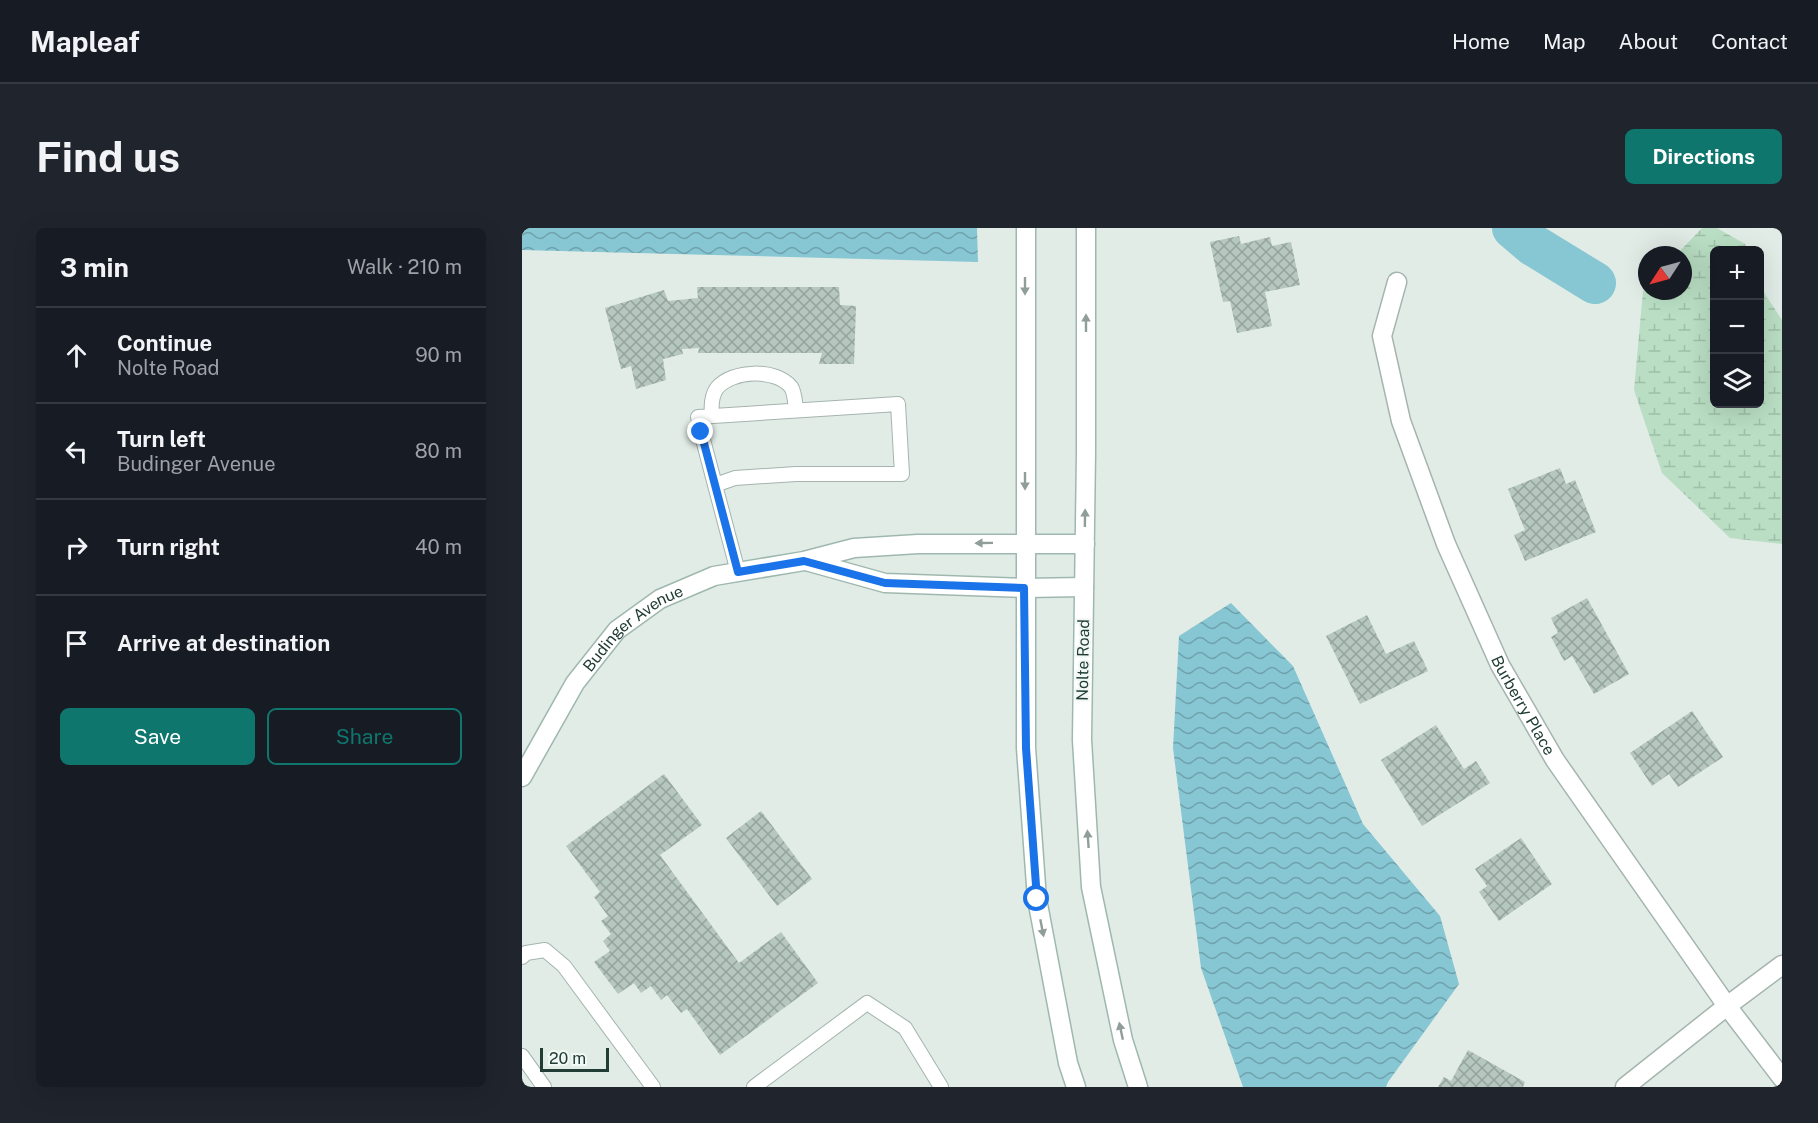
<!DOCTYPE html>
<html lang="en">
<head>
<meta charset="utf-8">
<style>
  body { margin:0; font-family:"Public Sans",sans-serif; background:#20242c; color:#f1f3f6 }
  .controls { position:absolute; right:18px; top:18px; display:grid; overflow:hidden; border-radius:9px; box-shadow:0 6px 24px #0002 }
  .controls button { width:54px; height:54px; display:grid; place-items:center; padding:0; border:0; border-bottom:2px solid #363941; background:#171b24; color:#f1f3f6; font:30px sans-serif }
  .compass { position:absolute; left:1116px; top:18px; width:54px; height:54px; border-radius:50%; background:#171b24; box-shadow:0 6px 24px #0002; rotate:234deg }
  .scale { position:absolute; left:18px; bottom:15px; width:69px; box-sizing:border-box; padding-left:6px; border:3px solid #213d36; border-top:0; font-size:16px; line-height:21px; white-space:nowrap; color:#213d36; -webkit-text-stroke:4px #f2f8f5; paint-order:stroke }
  .stop { position:absolute; width:18px; height:18px; margin:-14px; border:4px solid #1a73e8; border-radius:50%; background:#fff }
  .stop.end { background:#1a73e8; border-color:#fff; box-shadow:0 2px 6px #0008 }
  .list { margin:0; padding:0; list-style:none }
  h2 { display:flex; justify-content:space-between; align-items:center; height:78px; margin:0; padding:0 24px; font-size:26px }
  h2 small { font-size:20px; font-weight:400; color:#9ea1a6 }
  .list li { display:grid; grid-template-columns:39px 1fr auto; gap:18px; align-items:center; box-sizing:border-box; height:96px; padding:0 24px; border-top:2px solid #363941 }
  .list b { display:block; font-size:22px; white-space:nowrap }
  .list p { margin:0; font-size:20px; white-space:nowrap; color:#9ea1a6 }
  .list em { font-size:20px; font-style:normal; color:#9ea1a6 }
  .actions { display:flex; gap:12px; padding:18px 24px }
  .actions a { flex:1; padding:14px 0; border:2px solid #0f766e; border-radius:9px; text-align:center; font-size:21px; color:#0f766e }
  .actions .main { background:#0f766e; color:#fff }
  .icon { flex:none; width:33px; height:33px; fill:none; stroke:currentColor; stroke-width:2; stroke-linecap:round; stroke-linejoin:round }
  .map { position:relative; flex:none; width:1260px; height:859px; overflow:hidden; border-radius:9px }
  header { display:flex; align-items:center; gap:36px; box-sizing:border-box; height:84px; padding:0 30px; background:#171b24; border-bottom:2px solid #363941 }
  header strong { font-size:28px }
  nav { display:flex; gap:33px; margin-inline-start:auto; font-size:21px }
  .intro { display:flex; align-items:center; justify-content:space-between; box-sizing:border-box; height:144px; padding:0 36px }
  h1 { margin:0; font-size:42px }
  .button { padding:15px 27px; border-radius:9px; background:#0f766e; color:#fff; font-size:21px; font-weight:700 }
  main { display:flex; gap:36px; padding:0 36px }
  aside { flex:1; background:#171b24; border-radius:9px; box-shadow:0 6px 24px #0002 }
  .map>svg:first-child { display:block }
  .wetland { fill:url(#wetland-marsh) }
  .water { fill:url(#water-waves) }
  .lines { fill:none; stroke-linecap:round; stroke-linejoin:round }
  .river { stroke:#87c6d3; stroke-width:42 }
  .building { fill:url(#building-cross-hatch) }
  .lane-casing { stroke:#a4b4ae; stroke-width:16 }
  .street-casing { stroke:#a4b4ae; stroke-width:21 }
  .secondary-casing { stroke:#9fb8af; stroke-width:21 }
  .lane { stroke:#fff; stroke-width:14 }
  .street { stroke:#fff; stroke-width:18 }
  .secondary { stroke:#fff; stroke-width:18 }
  .oneway { fill:#909e9a }
  .route { stroke:#1a73e8; stroke-width:8 }
  .labels { text-anchor:middle; dominant-baseline:central; stroke-width:4.5; stroke-linejoin:round; paint-order:stroke }
  .street-label { font-size:16px; fill:#213d36; stroke:#f2f8f5 }
</style>
</head>
<body>
<header>
<strong>Mapleaf</strong>
<nav><a>Home</a><a>Map</a><a>About</a><a>Contact</a></nav>
</header>
<div class="intro"><h1>Find us</h1><a class="button">Directions</a></div>
<main>
<aside>
<h2>3 min<small>Walk · 210 m</small></h2>
<ul class="list">
<li><svg class="icon" aria-label="ahead" viewBox="0 0 24 24"><path d="M12 20V5M6 11l6-6 6 6"/></svg><div><b>Continue</b><p>Nolte Road</p></div><em>90 m</em></li>
<li><svg class="icon" aria-label="left" viewBox="0 0 24 24"><path d="M17 20v-9H6M10 6l-5 5 5 5"/></svg><div><b>Turn left</b><p>Budinger Avenue</p></div><em>80 m</em></li>
<li><svg class="icon" aria-label="right" viewBox="0 0 24 24"><path d="M7 20v-9h11M14 6l5 5-5 5"/></svg><div><b>Turn right</b></div><em>40 m</em></li>
<li><svg class="icon" aria-label="arrive" viewBox="0 0 24 24"><path d="M6 21V4h12l-3 4 3 4H6"/></svg><div><b>Arrive at destination</b></div></li>
</ul>
<div class="actions"><a class="main">Save</a><a>Share</a></div>
</aside>
<div class="map">
<svg width="1260" height="859" viewBox="0 0 1260 859">
  <defs>
    <pattern id="wetland-marsh" width="20" height="14" patternUnits="userSpaceOnUse" patternTransform="scale(1.5)"><rect width="20" height="14" fill="#b9dec3"/><path d="M1 5h8M5 5V1M11 12h8M15 12V8" fill="none" stroke="#9fbfa8"/></pattern>
    <pattern id="water-waves" width="16" height="10" patternUnits="userSpaceOnUse" patternTransform="scale(1.5)"><rect width="16" height="10" fill="#87c6d3"/><path d="M0 5q4-4 8 0t8 0" fill="none" stroke="#6ea2ac"/></pattern>
    <pattern id="building-cross-hatch" width="8" height="8" patternUnits="userSpaceOnUse" patternTransform="scale(1.5)"><rect width="8" height="8" fill="#b6c7c0"/><path d="M0 0l8 8M0 8l8-8" fill="none" stroke="#94a39d"/></pattern>
  </defs>
  <rect width="100%" height="100%" fill="#e1ece7"/>
  <!-- wetland -->
  <path class="wetland" d="M1180,0H1195L1223,16L1225,22H1192V176H1238V52L1243,66L1260,92V316L1208,310L1140,245L1112,162L1121,63L1125,59V63H1161V27H1154Z"/>
  <!-- water -->
  <path class="water" d="M0,0H455L456,34L0,22Z
    M709,375L771,438L841,596L918,688L937,756L866,854L864,859H721L679,740L651,520L657,408Z"/>
  <g class="lines">
    <!-- river -->
    <path class="river" d="M991,0L1011,17L1073,55"/>
  </g>
  <!-- building -->
  <path class="building" d="M717,8L719,16L748,9L750,18L769,14L778,57L743,64L750,98L715,105L708,73L701,74L688,14Z
    M175,59H317L318,77L334,78L332,136H297L300,125H176L177,120L160,121L161,126L141,131L144,152L114,161L109,138L99,141L83,80L142,62L146,73L176,70Z
    M1038,240L1044,256L1053,252L1074,304L1003,333L992,307L1003,302L986,261Z
    M1065,370L1107,446L1072,466L1050,428L1042,433L1029,409L1036,405L1029,390Z
    M845,387L864,426L892,413L906,443L838,476L804,408Z
    M1170,483L1201,529L1156,559L1147,546L1130,558L1108,525Z
    M914,497L942,541L954,533L968,555L900,598L859,532Z
    M142,546L180,597L138,627L217,735L259,704L296,755L198,827L165,781L159,785L145,767L139,772L129,758L119,765L112,755L96,766L72,734L88,723L81,713L89,706L79,693L86,688L72,669L78,664L44,618Z
    M239,583L290,651L255,678L204,610Z
    M999,610L1030,656L977,693L957,664L965,658L953,641Z
    M946,822L1003,854L1001,859H916L922,849L929,853Z"/>
  <g class="lines">
    <!-- lane casing -->
    <g class="lane-casing">
      <path id="lane" d="M190,188C189,178 189,168 195,160C210,142 254,140 269,159C273,165 273,175 274,182
        M193,257L213,250L274,246H380L376,176L176,189L179,204L216,344
        M0,729L4,725L23,722L42,738L131,859
        M0,828L22,859
        M232,859L345,775L383,800L419,859"/>
    </g>
    <!-- street casing -->
    <g class="street-casing">
      <g id="street">
        <path id="s1" d="M875,54L860,108L879,193L924,316L978,437L1033,532L1205,778L1260,850"/>
        <path d="M1103,859L1205,778L1260,737"/>
      </g>
    </g>
    <!-- secondary casing -->
    <g class="secondary-casing">
      <g id="secondary">
        <path d="M504,0V520L515,671L546,835L554,859"/>
        <path d="M564,0V224L560,512L569,659L601,812L616,859"/>
        <path d="M284,333L363,355L503,360L562,359"/>
        <path id="s2" d="M0,549L53,455L95,402L138,371L192,348L282,333L332,320L396,316H563"/>
      </g>
    </g>
    <!-- lane -->
    <use href="#lane" class="lane"/>
    <!-- street -->
    <use href="#street" class="street"/>
    <!-- secondary -->
    <use href="#secondary" class="secondary"/>
  </g>
  <!-- one-way arrows -->
  <defs><path id="oneway-solid" d="M-6-.8H1V-3.2L6.5 0L1 3.2V.8H-6Z" transform="scale(1.5)"/></defs>
  <g class="oneway">
    <use href="#oneway-solid" transform="translate(503 58) rotate(90)"/>
    <use href="#oneway-solid" transform="translate(564 95) rotate(-90)"/>
    <use href="#oneway-solid" transform="translate(503 253) rotate(90)"/>
    <use href="#oneway-solid" transform="translate(563 290) rotate(-89)"/>
    <use href="#oneway-solid" transform="translate(462 315) rotate(179)"/>
    <use href="#oneway-solid" transform="translate(566 611) rotate(-94)"/>
    <use href="#oneway-solid" transform="translate(520 700) rotate(79)"/>
    <use href="#oneway-solid" transform="translate(599 803) rotate(-102)"/>
  </g>
  <g class="lines">
    <!-- route -->
    <path class="route" d="M179,204L216,344L282,333L363,355L502,360L504,520L515,671"/>
  </g>
  <g class="labels">
    <!-- street labels -->
    <g class="street-label">
      <text stroke="none"><textPath href="#s2" startOffset="189">Budinger Avenue</textPath></text>
      <text transform="translate(561 432) rotate(-89)">Nolte Road</text>
      <text stroke="none"><textPath href="#s1" startOffset="453">Burberry Place</textPath></text>
    </g>
  </g>
</svg>
<div class="controls">
<button>+</button>
<button>−</button>
<button><svg class="icon" aria-label="layers" viewBox="0 0 24 24"><path d="M12 4l9 5-9 5-9-5zM3 14l9 5 9-5"/></svg></button>
</div>
<svg class="compass" viewBox="-18 -18 36 36"><path d="M0-13l5 13h-10z" fill="#e53935"/><path d="M0 13l5-13h-10z" fill="#9ea1a6"/></svg>
<div class="scale">20 m</div>
<div class="stop" style="left:515px;top:671px"></div>
<div class="stop end" style="left:179px;top:204px"></div>
</div>
</main>
</body>
</html>
